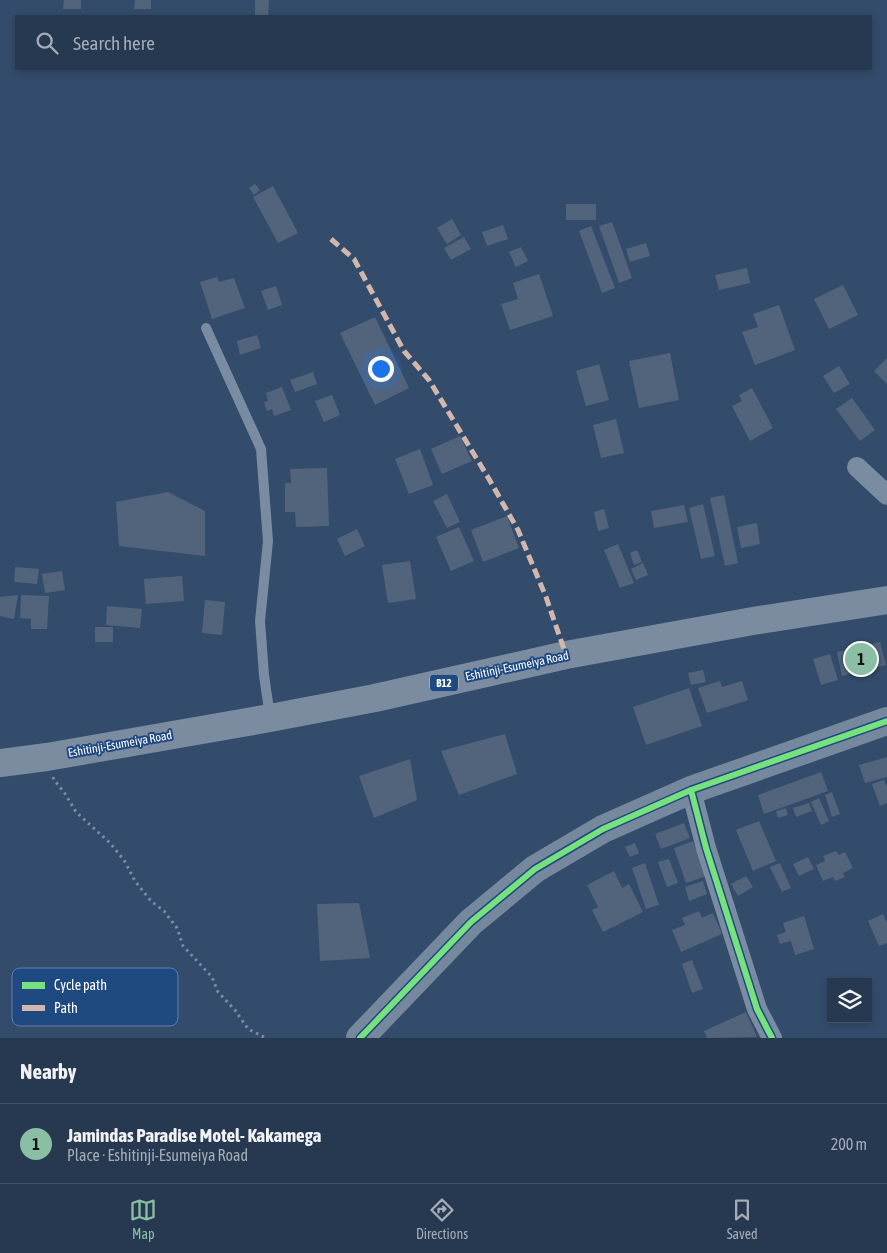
<!DOCTYPE html>
<html lang="en">
<head>
<meta charset="utf-8">
<style>
  body { margin:0; font-family:"Asap Condensed",sans-serif; background:#2f4057; color:#f1f3f6 }
  .controls { position:absolute; right:15px; bottom:15px; display:grid; overflow:hidden; border-radius:0px; box-shadow:0 2px 8px #0003 }
  .controls button { width:45px; height:45px; display:grid; place-items:center; padding:0; border:0; border-bottom:1px solid #435367; background:#273950; color:#f1f3f6; font:25px sans-serif }
  .you { position:absolute; left:380px; top:368px; width:18px; height:18px; margin:-12px; border:4px solid #fff; border-radius:50%; background:#1a73e8; box-shadow:0 0 0 8px #1a73e833 }
  .badge { display:grid; place-items:center; width:32px; height:32px; border-radius:50%; background:#8abfa5; color:#111; font-size:16px; font-weight:700 }
  .pin { position:absolute; translate:-50% -50%; border:2px solid #fff; box-shadow:0 1px 5px #0006 }
  .list { margin:0; padding:0; list-style:none }
  h2 { display:flex; justify-content:space-between; align-items:center; height:65px; margin:0; padding:0 20px; font-size:21px }
  h2 small { font-size:16px; font-weight:400; color:#a4acb7 }
  .list li { display:grid; grid-template-columns:32px 1fr auto; gap:15px; align-items:center; box-sizing:border-box; height:80px; padding:0 20px; border-top:1px solid #435367 }
  .list b { display:block; font-size:19px; white-space:nowrap }
  .list p { margin:0; font-size:16px; white-space:nowrap; color:#a4acb7 }
  .list em { font-size:16px; font-style:normal; color:#a4acb7 }
  .icon { flex:none; width:28px; height:28px; fill:none; stroke:currentColor; stroke-width:2; stroke-linecap:round; stroke-linejoin:round }
  .map { position:relative; flex:none; width:887px; height:1038px; overflow:hidden }
  .search { position:absolute; background:#273950; box-shadow:0 2px 8px #0003; left:15px; right:15px; top:15px; height:55px; display:flex; align-items:center; gap:12px; box-sizing:border-box; padding:0 18px; border-radius:0px; color:#a4acb7; font-size:19px }
  .sheet { height:145px; background:#273950 }
  nav { display:flex; justify-content:space-around; align-items:center; box-sizing:border-box; height:70px; border-top:1px solid #435367; background:#273950; font-size:14px; color:#a4acb7 }
  nav a { display:grid; justify-items:center; gap:2px }
  nav .on { color:#8abfa5 }
  .map>svg:first-child { display:block }
  .building { fill:#51647c }
  .lines { fill:none; stroke-linecap:round; stroke-linejoin:round }
  .path { stroke:#7a8ca1; stroke-width:3; stroke-dasharray:2.5 4; stroke-linecap:butt }
  .lane { stroke:#7a8ca1; stroke-width:10 }
  .street { stroke:#7a8ca1; stroke-width:20 }
  .secondary { stroke:#75889d; stroke-width:28 }
  .highway { stroke:#7b8ca1; stroke-width:28 }
  .quiet { stroke:#d1b7ad; stroke-width:5; stroke-dasharray:10 5; stroke-linecap:butt }
  .cycleway-casing { stroke:#1e4981; stroke-width:9 }
  .cycleway { stroke:#77e17e; stroke-width:6 }
  .labels { text-anchor:middle; dominant-baseline:central; stroke-width:4; stroke-linejoin:round; paint-order:stroke }
  .shield { fill:#1e4981; stroke:#bcc8d9; stroke-width:1 }
  .shield-label { font-size:11px; font-weight:bold; fill:#fff }
  .street-label { font-size:12px; fill:#fff; stroke:#1e4981 }
  .key { fill:#1e4981; stroke:#6280a7; stroke-width:1 }
  .key-label { font-size:14px; fill:#fff }
</style>
</head>
<body>
<div class="map">
<svg width="887" height="1038" viewBox="0 0 887 1038">
  <rect width="100%" height="100%" fill="#344c6b"/>
  <!-- building -->
  <path class="building" d="M64,0H81V9H63Z
    M135,0H151V9H134Z
    M255,0H269L268,16H255Z
    M255,184L260,190L254,195L249,188Z
    M273,186L298,233L278,243L253,197Z
    M566,204H596V220H566Z
    M452,219L461,235L447,244L437,228Z
    M612,222L632,278L619,283L599,226Z
    M503,225L508,239L487,246L482,232Z
    M591,226L615,288L602,293L579,231Z
    M464,237L471,249L451,260L444,248Z
    M646,243L650,256L630,262L626,249Z
    M521,247L528,261L516,267L509,252Z
    M747,268L750,283L719,290L715,275Z
    M539,274L553,316L510,330L501,304L518,299L513,283Z
    M217,277L219,282L234,278L245,308L212,319L200,282Z
    M843,285L858,315L829,329L814,299Z
    M276,286L282,305L268,310L261,291Z
    M779,305L795,350L755,365L742,332L758,327L753,314Z
    M375,317L409,388L375,405L340,333Z
    M257,335L261,348L240,355L237,341Z
    M670,353L679,400L639,408L629,361Z
    M887,358V384L874,371Z
    M599,364L609,400L586,406L576,371Z
    M839,366L850,384L834,393L823,376Z
    M313,372L317,384L295,392L290,380Z
    M282,387L291,410L274,416L272,409L267,411L264,402L268,401L266,393Z
    M752,388L773,428L750,441L732,406L742,401L739,395Z
    M332,395L340,415L324,422L315,401Z
    M852,398L875,430L860,441L836,409Z
    M616,419L624,453L601,458L593,425Z
    M460,436L472,461L442,474L431,449Z
    M420,449L433,485L409,494L395,459Z
    M327,468L329,526L296,527L295,512H285V483H291L290,469Z
    M168,492L205,511V556L119,546L116,502Z
    M447,494L460,522L447,528L433,501Z
    M724,495L738,563L725,566L710,498Z
    M703,504L715,556L701,559L689,508Z
    M684,505L688,522L654,528L651,511Z
    M604,509L609,528L598,531L594,512Z
    M507,516L519,548L483,562L471,530Z
    M757,523L760,544L741,548L737,527Z
    M459,527L474,561L451,571L436,537Z
    M357,529L365,546L345,556L337,539Z
    M618,544L634,583L620,588L604,550Z
    M637,550L642,562L634,565L630,553Z
    M410,561L416,599L388,603L382,565Z
    M643,563L648,575L636,580L631,569Z
    M15,567L39,569L37,584L14,582Z
    M62,571L65,590L45,593L42,574Z
    M182,576L184,601L146,604L144,579Z
    M18,595L14,619L0,616V597Z
    M21,595L49,596L47,629H31V619L20,618Z
    M205,600L225,602L222,635L202,633Z
    M107,606L142,609L140,628L106,625Z
    M95,627H113V642H95Z
    M880,642L886,665L842,676L837,652Z
    M830,654L838,680L821,685L813,659Z
    M703,670L706,682L691,685L688,673Z
    M720,681L722,687L742,681L748,700L707,713L698,688Z
    M689,688L702,726L646,745L633,707Z
    M505,734L517,774L459,795L441,751Z
    M887,757V777L865,783L859,765Z
    M410,759L417,800L374,818L359,776Z
    M821,772L828,791L764,814L758,795Z
    M884,780L887,787V803L880,806L872,784Z
    M832,792L840,814L832,817L825,795Z
    M819,798L829,821L821,825L811,802Z
    M809,803L812,811L796,817L793,808Z
    M786,808L788,815L778,818L776,811Z
    M759,821L776,861L753,871L736,830Z
    M684,823L690,838L661,849L655,834Z
    M693,841L706,876L686,883L674,848Z
    M635,843L639,853L630,857L625,847Z
    M836,851L839,855L845,852L853,868L843,873L845,877L835,881L833,877L823,881L816,865L825,861L823,856Z
    M808,857L814,869L799,876L793,864Z
    M669,859L678,883L667,887L658,862Z
    M645,863L659,905L646,909L632,868Z
    M780,863L791,888L782,892L770,867Z
    M614,871L622,888L629,884L643,912L603,932L592,910L598,907L587,885Z
    M746,876L753,887L738,896L731,884Z
    M703,881L707,894L689,901L685,887Z
    M359,903L370,958L320,961L317,904Z
    M699,911L702,918L713,913L722,934L681,952L672,930L685,925L682,918Z
    M883,914L887,923V943L879,946L868,921Z
    M804,916L814,949L795,955L791,941L780,944L777,935L786,932L783,923Z
    M692,960L703,989L692,993L682,964Z
    M746,1012L757,1037L707,1038L704,1031Z"/>
  <g class="lines">
    <!-- path -->
    <path class="path" d="M53,777L54,780L64,792L76,812L110,843L124,860L135,881L151,901L164,911L177,928L183,946L212,977L218,992L235,1010L248,1029L266,1038"/>
    <!-- lane -->
    <path class="lane" d="M206,328L261,449L268,541L260,621L264,675L270,717"/>
    <!-- street -->
    <path class="street" d="M857,467L887,495
      M691,790L706,848L757,1009L772,1038"/>
    <!-- secondary -->
    <path class="secondary" d="M360,1038L471,922L535,869L603,829L691,790L887,721"/>
    <!-- highway -->
    <path class="highway" d="M0,763L47,757L270,718L375,698L566,655L753,621L887,600"/>
    <!-- quiet -->
    <path class="quiet" d="M331,239L354,259L404,351L429,380L489,479L518,530L546,597L566,655"/>
    <!-- cycleway casing -->
    <g class="cycleway-casing">
      <path id="cycleway" d="M691,790L706,848L757,1009L772,1038
        M360,1038L471,922L535,869L603,829L691,790L887,721"/>
    </g>
    <!-- cycleway -->
    <use href="#cycleway" class="cycleway"/>
  </g>
  <g class="labels">
    <!-- shield labels -->
    <rect class="shield" x="430" y="674.5" width="28" height="17" rx="4"/>
    <g class="shield-label">
      <text x="444" y="683">B12</text>
    </g>
    <!-- street labels -->
    <g class="street-label">
      <text transform="translate(517 666) rotate(-12)">Eshitinji-Esumeiya Road</text>
      <text transform="translate(120 744) rotate(-10)">Eshitinji-Esumeiya Road</text>
    </g>
  </g>
  <!-- legend -->
  <rect x="12" y="968" width="166" height="58" rx="8" class="key"/>
  <rect x="22" y="982" width="23" height="7" fill="#77e17e"/>
  <rect x="22" y="1005" width="23" height="6" fill="#d1b7ad"/>
  <g class="key-label">
    <text x="54" y="990">Cycle path</text>
    <text x="54" y="1013">Path</text>
  </g>
</svg>
<div class="controls">
<button><svg class="icon" aria-label="layers" viewBox="0 0 24 24"><path d="M12 4l9 5-9 5-9-5zM3 14l9 5 9-5"/></svg></button>
</div>
<div class="you"></div>
<div class="pin badge" style="left:861px;top:659px">1</div>
<div class="search"><svg class="icon" aria-label="search" viewBox="0 0 24 24"><circle cx="10" cy="10" r="6"/><path d="M15 15l6 6"/></svg>Search here</div>
</div>
<section class="sheet">
<h2>Nearby<small></small></h2>
<ul class="list">
<li><span class="badge">1</span><div><b>Jamindas Paradise Motel- Kakamega</b><p>Place · Eshitinji-Esumeiya Road</p></div><em>200 m</em></li>
</ul>
</section>
<nav>
<a class="on"><svg class="icon" aria-label="map" viewBox="0 0 24 24"><path d="M3 6l6-2 6 2 6-2v14l-6 2-6-2-6 2zM9 4v14M15 6v14"/></svg>Map</a>
<a><svg class="icon" aria-label="directions" viewBox="0 0 24 24"><path d="M12 3l9 9-9 9-9-9zM9 14v-3h6M13 9l2 2-2 2"/></svg>Directions</a>
<a><svg class="icon" aria-label="saved" viewBox="0 0 24 24"><path d="M7 4h10v16l-5-4-5 4z"/></svg>Saved</a>
</nav>
</body>
</html>
